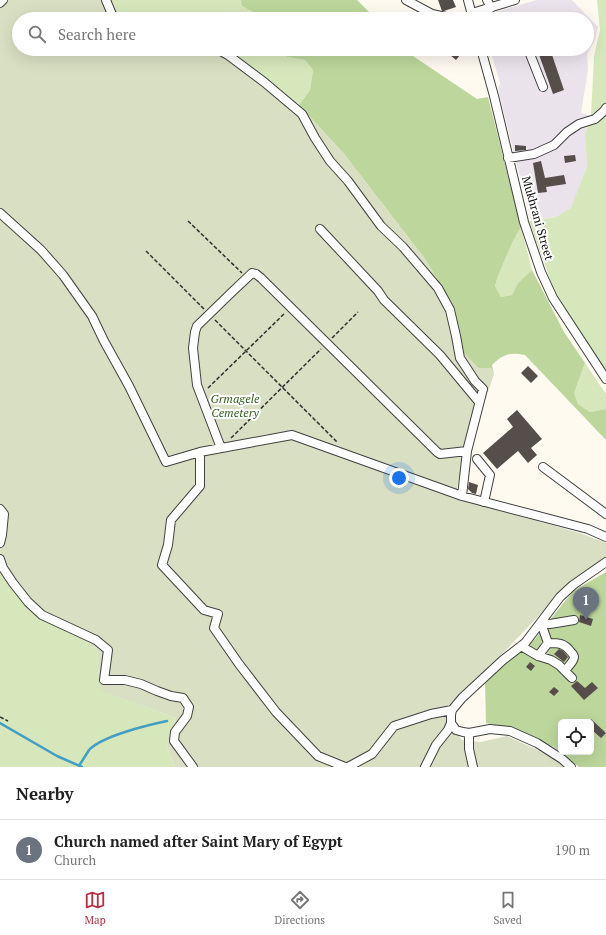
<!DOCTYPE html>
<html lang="en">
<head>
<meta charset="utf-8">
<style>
  body { margin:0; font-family:"PT Serif",serif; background:#f2f2f2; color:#222 }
  .controls { position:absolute; right:12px; bottom:12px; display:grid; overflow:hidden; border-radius:6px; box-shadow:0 4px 16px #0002 }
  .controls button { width:36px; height:36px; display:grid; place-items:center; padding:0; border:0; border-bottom:1px solid #e0e0e0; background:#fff; color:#222; font:20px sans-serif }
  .you { position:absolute; left:399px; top:478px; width:14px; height:14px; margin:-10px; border:3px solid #fff; border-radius:50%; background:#1a73e8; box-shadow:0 0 0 6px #1a73e833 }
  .badge { display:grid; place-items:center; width:26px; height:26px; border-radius:50%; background:#b52e42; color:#fff; font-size:13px; font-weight:700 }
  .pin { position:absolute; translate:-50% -33px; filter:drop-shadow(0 1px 2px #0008) }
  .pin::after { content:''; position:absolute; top:21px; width:14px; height:12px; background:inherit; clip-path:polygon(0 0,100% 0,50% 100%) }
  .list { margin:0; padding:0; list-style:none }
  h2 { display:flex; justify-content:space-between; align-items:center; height:52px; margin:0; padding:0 16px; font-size:17px }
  h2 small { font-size:13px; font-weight:400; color:#767676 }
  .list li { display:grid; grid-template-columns:26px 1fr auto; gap:12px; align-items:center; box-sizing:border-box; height:60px; padding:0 16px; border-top:1px solid #e0e0e0 }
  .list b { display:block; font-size:15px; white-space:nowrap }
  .list p { margin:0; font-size:13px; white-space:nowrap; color:#767676 }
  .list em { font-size:13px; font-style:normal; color:#767676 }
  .icon { flex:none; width:22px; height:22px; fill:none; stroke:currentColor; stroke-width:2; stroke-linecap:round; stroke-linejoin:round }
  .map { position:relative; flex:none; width:606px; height:767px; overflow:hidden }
  .search { position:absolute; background:#fff; box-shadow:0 4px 16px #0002; left:12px; right:12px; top:12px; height:44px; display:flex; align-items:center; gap:10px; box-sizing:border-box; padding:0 14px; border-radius:22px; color:#767676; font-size:15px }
  .sheet { height:112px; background:#fff }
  nav { display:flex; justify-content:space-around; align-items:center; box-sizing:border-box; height:56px; border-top:1px solid #e0e0e0; background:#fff; font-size:11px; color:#767676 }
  nav a { display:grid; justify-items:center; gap:2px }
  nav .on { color:#b52e42 }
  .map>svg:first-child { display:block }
  .industrial { fill:#eae3ec }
  .green { fill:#d6e7bb }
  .forest { fill:#bcd69b; fill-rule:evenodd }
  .cemetery { fill:#d8dfc2 }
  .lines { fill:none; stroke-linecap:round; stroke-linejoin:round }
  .stream { stroke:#439ec5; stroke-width:2.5 }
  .building { fill:#564e4b }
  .minor-casing { stroke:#414141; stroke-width:10 }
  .path { stroke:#303030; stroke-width:1.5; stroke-dasharray:4 2; stroke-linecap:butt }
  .minor { stroke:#fff; stroke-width:8 }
  .labels { text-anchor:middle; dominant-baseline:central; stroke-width:4; stroke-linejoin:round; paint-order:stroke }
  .street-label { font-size:12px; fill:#0e0e0e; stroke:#fff }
  .park-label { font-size:12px; font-style:italic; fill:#356222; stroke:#fff }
</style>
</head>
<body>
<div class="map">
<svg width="606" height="767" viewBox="0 0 606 767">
  <rect width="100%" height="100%" fill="#fefaf0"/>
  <!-- industrial -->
  <path class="industrial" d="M537,0H572L598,27L595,40L587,54L588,70L581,113L591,116L585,135L587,165L572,208L556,217L531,220L514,153L498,89L500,83L490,49H587V19H482L481,16Z"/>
  <!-- green -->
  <path class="green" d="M109,0H241L243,6L259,15L261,19H114Z
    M597,0H606V372L582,339L553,287L529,221L556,217L571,208L587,166L585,135L591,116L594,56L600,30Z
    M226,49H282L287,57L305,60L313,70L310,90L299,105L263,76Z
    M521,227L532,270L518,283L512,295L501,297L495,286L498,276L513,241Z
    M585,363L606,394V409L590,412L578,404L574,393Z
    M0,573L36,617L81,638L97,649L102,691L176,718L167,747L175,767H0Z"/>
  <!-- forest -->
  <path class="forest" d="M241,0H357L376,19H261L259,15L242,6Z
    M282,49H406L413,56L477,99L488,97L521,227L513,241L498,276L495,286L501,297L512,295L518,283L532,270L564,332L585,363L574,393L578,404L590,412L606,409V440L525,355C509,352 504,354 492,365L494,374L491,368H478L464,353L452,304L425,259L344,154L299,105L310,90L313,70L305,60L287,57Z
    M606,572V767H579L554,747L513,729L486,723L485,680L534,640L573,591ZM561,722H591V752H561Z"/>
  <!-- cemetery -->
  <path class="cemetery" d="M3,0H109L114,19H19V49H184L222,56L263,76L299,105L344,154L425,259L452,304L464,353L478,368H491L494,374L488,392L482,391L464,454L455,498L580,533L606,543V560L586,571L555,599L477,680L448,721L462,740L481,742L507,736L553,757L571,767H175L167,747L176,718L101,691L97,649L81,638L36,617L0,573V5Z"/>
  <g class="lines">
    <!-- stream -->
    <path class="stream" d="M0,723L57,756L82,767
      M79,766C82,761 86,755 89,750C102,736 148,725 167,721"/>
  </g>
  <!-- building -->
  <path class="building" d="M438,0H453L456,7L444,11H442Z
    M443,49H465L456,60Z
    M537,49H550L564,90L553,94Z
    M515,145L526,146V150L515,151Z
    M575,155L576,161L565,163L564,156Z
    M541,161L545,178L564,175L566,184L546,187L547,192L538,193L533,163Z
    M528,366L538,376L531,383L521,373Z
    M517,410L542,439L531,448L537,455L528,463L518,451L497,469L483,453L513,427L507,419Z
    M469,482L478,485L476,494L472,493L468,489Z
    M580,615L593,619L591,626L579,622Z
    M559,649L563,651L568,657L564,662L554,654Z
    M530,662L535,666L531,671L526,667Z
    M577,681L585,688L592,682L598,688L584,700L571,686Z
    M554,687L559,691L554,696L549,692Z
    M591,719L606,733L601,738L591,729Z"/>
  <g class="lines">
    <!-- minor casing -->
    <g class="minor-casing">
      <path id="minor" d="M106,0L113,17L114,19
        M406,0L432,14L455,19
        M468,0L473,19
        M487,0L491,8
        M0,3L3,0
        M472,13L515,0
        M175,49L180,51L188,49
        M217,49L228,55L264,82L302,114L315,138L330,161L348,181L381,226L403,247L438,288L450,310L456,336L460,358L475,381L483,389L467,451L462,496
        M481,49L494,96L524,222L541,272L553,298L606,379
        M528,49L543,87
        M508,158L534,154L554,145L567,132L579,124L595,119L604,111L606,108
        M0,213L41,250L63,275L92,316L104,341L129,386L166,462L200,452L292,435L462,496L588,529L606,537
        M320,229L378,291L384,300L440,355L479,402
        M221,448L197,385L193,348L195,332L197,326L232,292L252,273L256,274L261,278L437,452L440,454L467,451
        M200,452V486L171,520L168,545L162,565L204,610L218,614L214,628L239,664L276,712L318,756L345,767
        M477,459L490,475L484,502
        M543,467L606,514
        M0,509L4,514L2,535L0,543
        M0,559L3,568L13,583L28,602L42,615L96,640L108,650L104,680H125L141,684L157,691L171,696L183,698L189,707L187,716L175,732L174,741L193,767
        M548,643L541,623L550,624L574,620
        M521,646L538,656L551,660L559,665L572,678
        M538,656L548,643C559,643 564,643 571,652C572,653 574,656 574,657C574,662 567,667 565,671
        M469,733V749L473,767
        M348,767L372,754L394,726L431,714L452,710
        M425,767L436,745L448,730L451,723
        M571,767L562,759L537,743L510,731L490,729L469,733L463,732L456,730L451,723V715L452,710L462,698L503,660L525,643L560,597L573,585L606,562"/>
    </g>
    <!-- path -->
    <path class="path" d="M188,221L242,273
      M539,238L541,244L544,255
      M146,251L204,309
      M215,320L337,442
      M332,338L358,312
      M208,388L285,313
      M231,438L321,349
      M0,717L8,721"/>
    <!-- minor -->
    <use href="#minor" class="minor"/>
  </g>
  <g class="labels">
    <!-- street labels -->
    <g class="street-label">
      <text transform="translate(538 218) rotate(74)">Mukhrani Street</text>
    </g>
    <!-- park labels -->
    <g class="park-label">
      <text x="235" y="398">Grmagele<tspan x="235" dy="14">Cemetery</tspan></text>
    </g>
  </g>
</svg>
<div class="controls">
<button><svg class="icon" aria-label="locate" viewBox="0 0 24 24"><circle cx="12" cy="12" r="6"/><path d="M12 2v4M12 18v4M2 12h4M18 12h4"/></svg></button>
</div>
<div class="you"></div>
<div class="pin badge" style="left:586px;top:620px;background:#6b7280">1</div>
<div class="search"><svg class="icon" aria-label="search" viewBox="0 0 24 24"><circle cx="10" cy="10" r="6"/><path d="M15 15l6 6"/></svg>Search here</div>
</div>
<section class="sheet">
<h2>Nearby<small></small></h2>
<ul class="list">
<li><span class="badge" style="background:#6b7280">1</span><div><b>Church named after Saint Mary of Egypt</b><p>Church</p></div><em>190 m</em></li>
</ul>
</section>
<nav>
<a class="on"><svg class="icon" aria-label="map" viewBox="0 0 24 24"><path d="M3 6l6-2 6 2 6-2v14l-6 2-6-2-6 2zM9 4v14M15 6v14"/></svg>Map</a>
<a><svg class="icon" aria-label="directions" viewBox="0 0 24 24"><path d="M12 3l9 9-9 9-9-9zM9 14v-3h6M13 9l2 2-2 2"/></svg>Directions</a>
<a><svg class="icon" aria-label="saved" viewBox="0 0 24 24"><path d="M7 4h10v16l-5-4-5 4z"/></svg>Saved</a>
</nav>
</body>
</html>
